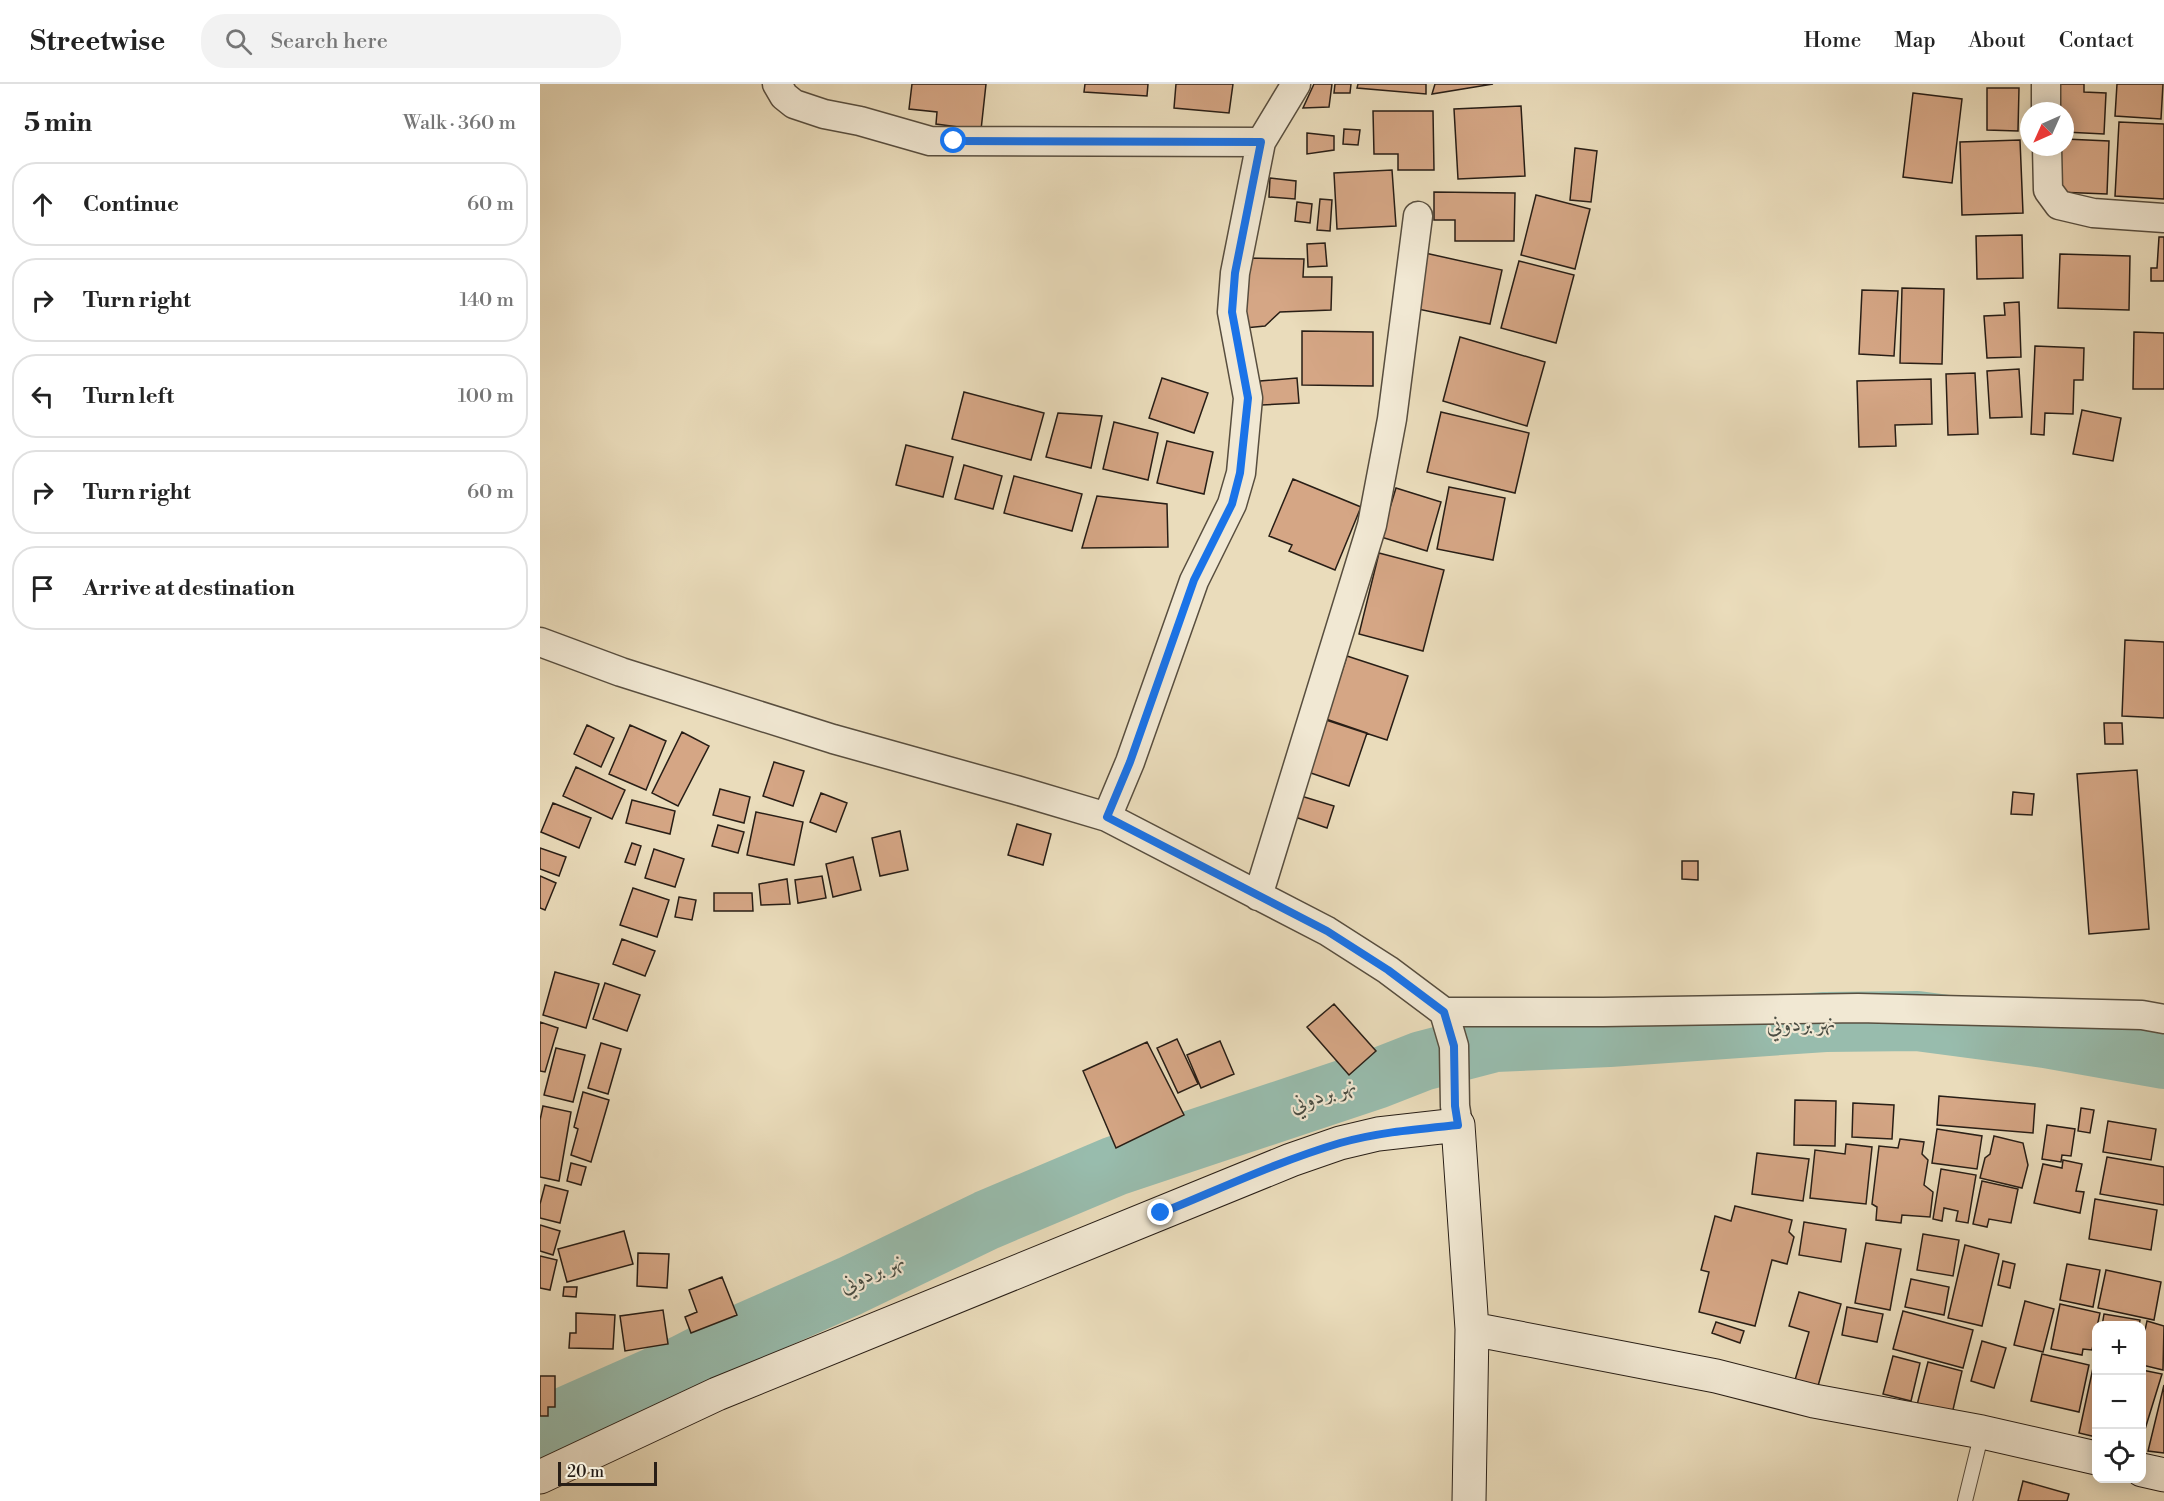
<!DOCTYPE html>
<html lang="en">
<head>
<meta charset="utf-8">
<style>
  body { margin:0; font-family:"Libre Bodoni",Amiri,serif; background:#f2f2f2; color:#222 }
  .controls { position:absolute; right:18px; bottom:18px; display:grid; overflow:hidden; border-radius:12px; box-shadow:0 3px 15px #0003 }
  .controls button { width:54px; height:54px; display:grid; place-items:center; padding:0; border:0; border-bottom:2px solid #e0e0e0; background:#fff; color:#222; font:30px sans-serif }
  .compass { position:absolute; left:1480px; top:18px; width:54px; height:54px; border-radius:50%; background:#fff; box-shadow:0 3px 15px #0003; rotate:225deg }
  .scale { position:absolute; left:18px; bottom:15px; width:99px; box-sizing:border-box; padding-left:6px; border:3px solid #281e16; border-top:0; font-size:16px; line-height:21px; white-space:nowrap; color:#281e16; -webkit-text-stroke:4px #f1e8d3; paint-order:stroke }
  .stop { position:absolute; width:18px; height:18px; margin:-14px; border:4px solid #1a73e8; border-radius:50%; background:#fff }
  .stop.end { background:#1a73e8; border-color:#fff; box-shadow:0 2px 6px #0008 }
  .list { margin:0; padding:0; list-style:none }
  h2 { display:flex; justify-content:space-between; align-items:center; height:78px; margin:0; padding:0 24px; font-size:26px }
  h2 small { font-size:20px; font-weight:400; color:#767676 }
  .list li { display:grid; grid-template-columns:39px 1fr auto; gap:18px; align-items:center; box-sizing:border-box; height:84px; margin:0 12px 12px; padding:0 12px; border:2px solid #e0e0e0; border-radius:24px }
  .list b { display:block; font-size:22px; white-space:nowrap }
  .list em { font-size:20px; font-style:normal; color:#767676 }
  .icon { flex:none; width:33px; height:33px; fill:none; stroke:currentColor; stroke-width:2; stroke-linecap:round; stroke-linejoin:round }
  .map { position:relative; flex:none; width:1624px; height:1417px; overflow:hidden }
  header { display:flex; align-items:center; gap:36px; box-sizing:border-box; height:84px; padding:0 30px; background:#fff; border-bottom:2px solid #e0e0e0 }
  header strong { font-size:28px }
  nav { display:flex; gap:33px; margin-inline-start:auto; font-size:21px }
  .search { width:420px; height:54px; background:#f2f2f2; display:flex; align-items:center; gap:15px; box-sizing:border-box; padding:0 21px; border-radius:24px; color:#767676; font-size:22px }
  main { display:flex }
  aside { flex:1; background:#fff }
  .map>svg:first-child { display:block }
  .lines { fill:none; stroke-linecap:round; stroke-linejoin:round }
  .river { stroke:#98bcad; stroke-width:60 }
  .building { fill:#d5a685; stroke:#281e16; stroke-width:1.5 }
  .lane-casing { stroke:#584e3f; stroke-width:16 }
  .street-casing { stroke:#584e3f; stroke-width:31 }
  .secondary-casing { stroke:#281e16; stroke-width:35 }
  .lane { stroke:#f1e8d3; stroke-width:14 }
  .street { stroke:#f1e8d3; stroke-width:28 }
  .secondary { stroke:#f1e8d3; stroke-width:33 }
  .route { stroke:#1a73e8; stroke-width:8 }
  .labels { text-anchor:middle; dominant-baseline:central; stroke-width:4.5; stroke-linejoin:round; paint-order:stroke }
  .water-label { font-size:22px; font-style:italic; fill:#4a4d43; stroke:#f1e8d3 }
</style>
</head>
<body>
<header>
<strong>Streetwise</strong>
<div class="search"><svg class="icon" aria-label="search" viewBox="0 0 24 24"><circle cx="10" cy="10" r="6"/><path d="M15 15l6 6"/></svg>Search here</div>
<nav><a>Home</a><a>Map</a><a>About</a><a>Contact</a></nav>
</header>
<main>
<aside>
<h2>5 min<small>Walk · 360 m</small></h2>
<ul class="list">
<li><svg class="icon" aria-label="ahead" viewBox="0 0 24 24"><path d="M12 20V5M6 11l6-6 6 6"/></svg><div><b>Continue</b></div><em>60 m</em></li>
<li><svg class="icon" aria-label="right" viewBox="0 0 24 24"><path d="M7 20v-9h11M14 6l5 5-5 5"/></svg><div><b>Turn right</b></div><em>140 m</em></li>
<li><svg class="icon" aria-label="left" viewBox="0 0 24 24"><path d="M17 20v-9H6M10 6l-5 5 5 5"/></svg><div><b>Turn left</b></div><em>100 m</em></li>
<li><svg class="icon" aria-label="right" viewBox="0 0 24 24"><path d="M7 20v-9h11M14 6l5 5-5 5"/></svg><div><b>Turn right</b></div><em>60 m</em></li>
<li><svg class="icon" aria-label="arrive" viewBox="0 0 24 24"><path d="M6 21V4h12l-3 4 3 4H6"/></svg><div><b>Arrive at destination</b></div></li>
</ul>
</aside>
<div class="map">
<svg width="1624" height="1417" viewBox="0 0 1624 1417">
  <rect width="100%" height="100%" fill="#eadcbb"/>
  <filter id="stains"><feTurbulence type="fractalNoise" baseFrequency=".00333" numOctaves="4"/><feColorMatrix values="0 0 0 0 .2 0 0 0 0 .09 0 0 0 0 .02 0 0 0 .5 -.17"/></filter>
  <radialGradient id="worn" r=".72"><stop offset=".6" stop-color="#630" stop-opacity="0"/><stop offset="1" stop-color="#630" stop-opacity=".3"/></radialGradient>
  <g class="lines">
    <!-- river -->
    <path class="river" d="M0,1344L145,1280L209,1247L310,1202L447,1136L575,1082L836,995L882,977L955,958L1069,953L1285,938L1377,937L1505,954L1624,975"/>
  </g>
  <!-- building -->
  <path class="building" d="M372,0H446L441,46L396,40L397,28L369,25Z
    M545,0H608L607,12L544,8Z
    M636,0H693L689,29L634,24Z
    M774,0H792L789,23L763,24Z
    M795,0H811L810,9H794Z
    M818,0H886V10L817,4Z
    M895,0H953L892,10Z
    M1519,0H1544V8L1566,9L1564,50L1525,48V27H1518Z
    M1577,0H1623L1621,35L1575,32Z
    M1447,4H1479L1478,47L1447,46Z
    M1373,9L1422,15L1412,99L1363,93Z
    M981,22L985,92L918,95L914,25Z
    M833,27H893L894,86H858V70H834Z
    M1579,38L1624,40V115L1575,112Z
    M804,45L820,46L818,61L803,60Z
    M767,49L794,52V66L767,70Z
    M1525,55L1569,57L1567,110L1517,108L1519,63H1525Z
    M1480,56L1483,129L1422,131L1420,58Z
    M1035,64L1057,67L1051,118L1030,116Z
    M852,86L856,142L797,145L794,89Z
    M730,94L756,97L755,115L729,113Z
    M894,108L975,109L974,157H915V136H894Z
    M996,111L1050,125L1035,185L981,171Z
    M780,115L792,116L790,147L777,146Z
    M757,118L772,120L770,139L755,137Z
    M1482,151L1483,194L1437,195L1436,152Z
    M1619,153H1624V197H1611V184H1617Z
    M785,159L787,182L768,183L767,160Z
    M885,169L962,186L950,240L873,224Z
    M1520,170L1590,172L1589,226L1518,224Z
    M706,174L764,175L763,193H792L791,226L740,228L725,242L705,244Z
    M979,177L1034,191L1016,259L961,244Z
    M1362,204L1404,205L1402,280L1360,279Z
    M1322,206L1358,207L1354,272L1319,270Z
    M1479,218L1481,273L1447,274L1444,232L1465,231L1464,219Z
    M762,247L833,248V302L762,301Z
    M1594,248L1624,249V305H1593Z
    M920,253L1005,278L987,342L903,317Z
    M1495,262L1544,264L1543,296H1534L1533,330L1505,329L1504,351L1491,350Z
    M1479,285L1482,333L1450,334L1447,287Z
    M1435,289L1438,350L1408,351L1406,290Z
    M622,294L668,309L654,349L609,334Z
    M757,294L759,319L722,321L720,297Z
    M1391,295L1392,340L1355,341L1356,362L1319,363L1317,297Z
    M424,308L504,329L491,376L412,355Z
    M1542,326L1581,334L1573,377L1533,370Z
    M901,328L989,349L975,409L887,388Z
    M518,329L562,332L551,384L506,373Z
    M574,338L618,349L608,396L563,385Z
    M627,357L673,368L664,410L617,399Z
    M366,361L413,373L403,413L356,401Z
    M424,381L462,392L453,425L415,415Z
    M474,392L542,410L532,447L464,429Z
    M753,395L821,423L795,486L749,467L752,461L729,452Z
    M909,403L965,414L953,476L897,465Z
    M856,404L901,418L887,467L841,453Z
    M557,412L627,420L628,463L542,464Z
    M839,469L904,486L883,567L819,550Z
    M1585,556L1624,558V634L1582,632Z
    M807,572L868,592L847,656L786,636Z
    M783,634L827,649L809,702L765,687Z
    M1564,639H1582L1583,660H1565Z
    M47,641L74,654L61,683L34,670Z
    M90,641L126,657L106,706L69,690Z
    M142,648L169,662L138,722L112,709Z
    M234,678L264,687L253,722L223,712Z
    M36,683L85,706L72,735L23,712Z
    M1597,686L1609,845L1549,850L1537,690Z
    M180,705L210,713L204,739L173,731Z
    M1473,708L1494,710L1492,731L1471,730Z
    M281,709L307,719L296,748L270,738Z
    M761,712L794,722L787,744L755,733Z
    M92,716L135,727L130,750L86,739Z
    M13,719L51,734L39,764L1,748Z
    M216,728L263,738L254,781L207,771Z
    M477,740L511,750L503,781L468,771Z
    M178,741L204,748L198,769L172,762Z
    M360,747L368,786L340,792L332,754Z
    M92,759L101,762L95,781L85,778Z
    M0,764L26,773L19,792L0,785Z
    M114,765L144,775L135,803L105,794Z
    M313,773L321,806L293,813L286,780Z
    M1142,777H1158V796L1142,795Z
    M0,792L16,799L5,826L0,824Z
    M282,792L286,814L258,819L255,796Z
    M247,795L250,820L221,821L219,800Z
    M93,804L129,816L117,853L80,841Z
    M174,809H212L213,827H174Z
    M139,813L156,816L152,836L135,833Z
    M82,855L115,867L105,892L73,880Z
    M15,888L59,900L46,944L3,931Z
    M65,899L100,911L87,947L53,935Z
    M794,920L836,967L809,991L767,943Z
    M0,938L18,944L5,988L0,987Z
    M637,955L658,1000L638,1009L617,964Z
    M680,957L694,990L661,1004L647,971Z
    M607,958L644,1031L576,1064L543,987Z
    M61,959L81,965L68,1010L48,1004Z
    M16,964L45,971L33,1018L4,1011Z
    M43,1008L69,1016L51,1078L31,1071L38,1045L34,1043Z
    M1399,1012L1495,1020L1493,1049L1397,1041Z
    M1255,1016L1296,1017L1295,1062L1254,1061Z
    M1313,1019L1354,1021L1352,1055L1312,1053Z
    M3,1022L31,1028L19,1097L0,1093V1036Z
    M1541,1024L1554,1026L1550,1049L1538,1047Z
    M1568,1037L1616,1045L1611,1076L1563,1068Z
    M1507,1041L1535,1045L1531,1072L1522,1071L1521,1078L1502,1075Z
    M1397,1045L1442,1052L1437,1085L1392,1079Z
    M1454,1052L1483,1059L1488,1081L1482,1104L1440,1094L1445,1074L1450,1070Z
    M1360,1055L1384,1058L1382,1070L1388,1076L1384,1101L1393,1108L1390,1133L1362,1131L1361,1139L1336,1136L1337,1123L1332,1120L1339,1062L1358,1064Z
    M1306,1060L1332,1063L1326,1120L1270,1114L1275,1066L1305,1070Z
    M1217,1069L1269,1075L1263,1117L1212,1110Z
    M1567,1073L1624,1083V1121L1560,1110Z
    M1523,1076L1542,1080L1536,1107L1544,1108L1540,1129L1494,1119L1503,1080L1522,1084Z
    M31,1079L46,1083L41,1101L27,1097Z
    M1401,1085L1436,1091L1428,1139L1416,1137L1418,1127L1404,1124L1402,1137L1393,1135Z
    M1442,1097L1478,1105L1471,1139L1449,1135L1447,1143L1433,1140Z
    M5,1101L28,1107L20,1139L0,1134V1120Z
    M1555,1115L1617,1126L1611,1166L1549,1155Z
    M1195,1122L1252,1136L1249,1148L1254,1153L1247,1180L1232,1176L1215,1242L1159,1228L1169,1188L1161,1186L1175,1132L1191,1137Z
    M1264,1138L1306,1145L1301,1178L1259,1171Z
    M0,1141L20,1147L13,1171L0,1167Z
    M84,1147L93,1180L27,1198L18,1165Z
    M1383,1150L1419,1156L1413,1192L1377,1186Z
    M1326,1159L1361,1165L1350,1226L1315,1219Z
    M1425,1161L1459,1170L1442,1242L1408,1234Z
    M98,1169L129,1170L127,1204L97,1202Z
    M0,1172L17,1176L10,1206L0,1204Z
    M1463,1177L1475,1180L1470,1204L1458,1201Z
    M1527,1180L1560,1186L1553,1223L1520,1216Z
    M1566,1186L1621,1198L1614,1236L1558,1224Z
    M182,1193L197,1231L151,1249L145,1233L157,1228L149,1206Z
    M1371,1195L1409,1203L1404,1231L1365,1223Z
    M24,1203H37L36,1213L23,1212Z
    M1259,1208L1301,1220L1278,1302L1255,1296L1269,1248L1249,1242Z
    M1485,1217L1514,1225L1503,1268L1474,1261Z
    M1520,1220L1560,1229L1552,1266L1543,1265L1542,1271L1511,1265Z
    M1307,1223L1343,1230L1337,1258L1302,1251Z
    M123,1226L128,1260L85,1267L80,1232Z
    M1363,1227L1433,1246L1423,1284L1353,1265Z
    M36,1229L75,1231L73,1265L29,1264L30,1249H36Z
    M1564,1230L1600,1236L1599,1242H1562Z
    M1607,1237L1624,1242L1623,1286L1602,1281V1260Z
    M1176,1238L1204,1247L1200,1259L1172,1249Z
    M1442,1257L1466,1264L1454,1304L1431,1297Z
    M1502,1270L1549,1281L1539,1328L1491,1317Z
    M1556,1270V1353L1539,1349Z
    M1353,1272L1380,1279L1371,1317L1343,1310Z
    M1388,1278L1422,1287L1412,1330L1377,1321Z
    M1602,1286L1622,1290L1602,1355Z
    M0,1292H15V1323H8V1332H0Z
    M1624,1301V1369L1608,1367Z
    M1483,1397L1529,1410L1527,1417H1478Z"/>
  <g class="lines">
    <!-- lane casing -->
    <g class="lane-casing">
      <path id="lane" d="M1425,1417L1442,1348"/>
    </g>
    <!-- street casing -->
    <g class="street-casing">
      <path id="street" d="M237,0L244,12L254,20L284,30L320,37L390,57L721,58
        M1506,0V27
        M1507,63L1508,106L1519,121L1553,129L1624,134
        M0,558L81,588L293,655L476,706L567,733L787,847L848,886L904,928L914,962L915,1022L918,1041
        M567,733L590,678L654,497L692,420L701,389L708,314L692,228L695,189L721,58L756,0
        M718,812L832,441L852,335L878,132
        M904,928H1063L1318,924L1602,931L1624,935"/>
    </g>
    <!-- secondary casing -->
    <g class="secondary-casing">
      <path id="secondary" d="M932,1245L1176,1292L1274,1317L1442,1348L1556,1374
        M1602,1386L1624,1391
        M0,1393L177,1310L751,1076L800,1059L838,1050L918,1041L932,1245L929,1417"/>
    </g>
    <!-- lane -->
    <use href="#lane" class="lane"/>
    <!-- street -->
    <use href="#street" class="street"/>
    <!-- secondary -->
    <use href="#secondary" class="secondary"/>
  </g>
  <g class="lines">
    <!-- route -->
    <path class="route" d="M414,57L721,58L695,189L692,228L708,314L700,389L692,420L654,496L590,678L567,733L787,847L848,886L904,928L914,962L915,1022L918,1041C879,1045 839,1048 800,1059C739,1077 680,1105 621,1129"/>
  </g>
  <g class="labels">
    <!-- water labels -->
    <g class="water-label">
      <text transform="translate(1261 940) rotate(-3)">نهر بردوني</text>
      <text transform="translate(783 1011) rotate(-19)">نهر بردوني</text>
      <text transform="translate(332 1189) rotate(-25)">نهر بردوني</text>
    </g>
  </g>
  <rect width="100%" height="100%" filter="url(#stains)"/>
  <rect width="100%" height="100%" fill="url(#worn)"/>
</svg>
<div class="controls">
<button>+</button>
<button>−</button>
<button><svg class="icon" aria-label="locate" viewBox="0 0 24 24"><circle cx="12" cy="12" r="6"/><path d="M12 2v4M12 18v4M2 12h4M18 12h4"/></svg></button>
</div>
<svg class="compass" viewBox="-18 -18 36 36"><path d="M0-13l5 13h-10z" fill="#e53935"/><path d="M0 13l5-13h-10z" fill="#767676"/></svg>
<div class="scale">20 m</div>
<div class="stop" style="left:414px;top:57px"></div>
<div class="stop end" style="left:621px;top:1129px"></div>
</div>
</main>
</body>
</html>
